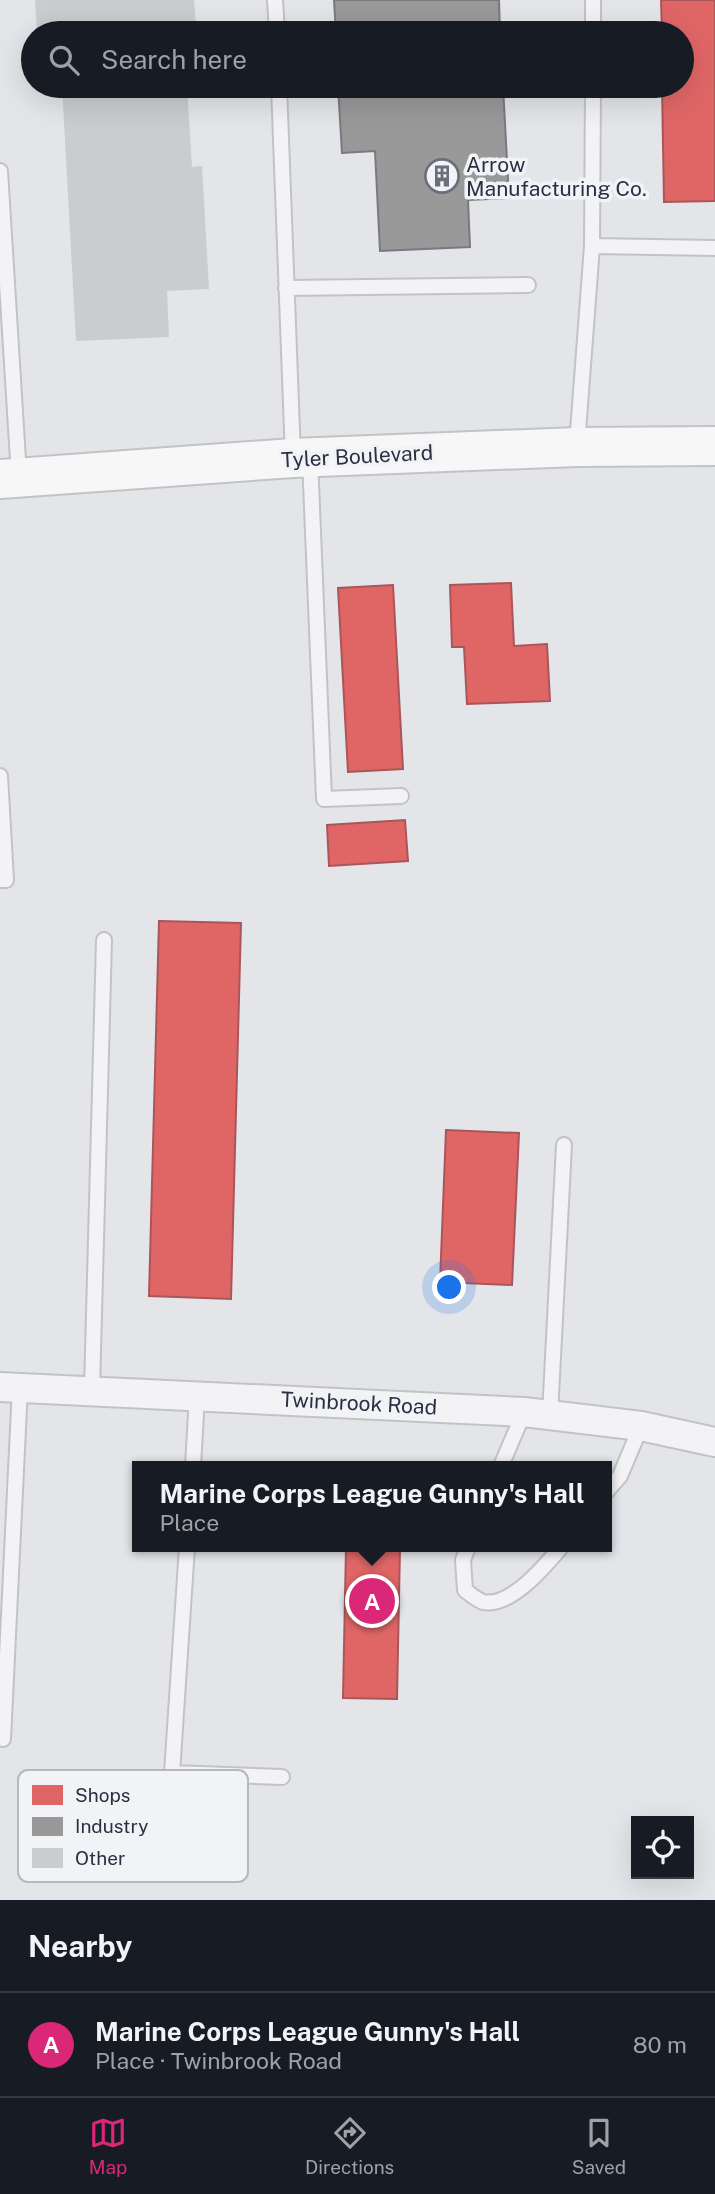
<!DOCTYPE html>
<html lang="en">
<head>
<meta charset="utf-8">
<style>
  body { margin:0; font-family:"Public Sans",sans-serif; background:#20242c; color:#f1f3f6 }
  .controls { position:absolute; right:21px; bottom:21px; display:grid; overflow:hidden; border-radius:0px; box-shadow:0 7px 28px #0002 }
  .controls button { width:63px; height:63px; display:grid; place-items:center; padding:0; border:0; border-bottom:2px solid #363941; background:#171b24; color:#f1f3f6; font:35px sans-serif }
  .you { position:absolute; left:450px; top:1288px; width:24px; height:24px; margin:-18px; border:5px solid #fff; border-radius:50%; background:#1a73e8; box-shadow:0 0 0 10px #1a73e833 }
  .badge { display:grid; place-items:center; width:46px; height:46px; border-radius:50%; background:#db2777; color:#fff; font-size:23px; font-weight:700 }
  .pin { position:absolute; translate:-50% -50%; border:4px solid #fff; box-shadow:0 2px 7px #0006 }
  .popup { position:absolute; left:132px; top:1461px; width:480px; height:91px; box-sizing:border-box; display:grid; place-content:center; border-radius:0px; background:#171b24; filter:drop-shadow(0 2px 5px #0005); font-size:23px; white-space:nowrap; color:#9ea1a6 }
  .popup b { font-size:26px; color:#f1f3f6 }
  .popup::after { content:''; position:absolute; left:50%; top:100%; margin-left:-14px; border:14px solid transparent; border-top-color:#171b24 }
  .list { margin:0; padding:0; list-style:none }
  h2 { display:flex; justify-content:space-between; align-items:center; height:91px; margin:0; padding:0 28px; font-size:30px }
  h2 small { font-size:23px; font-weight:400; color:#9ea1a6 }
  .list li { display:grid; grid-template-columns:46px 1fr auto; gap:21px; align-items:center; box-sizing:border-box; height:105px; padding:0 28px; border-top:2px solid #363941 }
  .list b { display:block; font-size:26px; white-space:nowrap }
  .list p { margin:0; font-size:23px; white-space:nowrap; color:#9ea1a6 }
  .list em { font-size:23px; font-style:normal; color:#9ea1a6 }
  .icon { flex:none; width:38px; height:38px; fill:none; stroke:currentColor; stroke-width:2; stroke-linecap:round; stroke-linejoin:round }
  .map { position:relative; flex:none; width:715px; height:1900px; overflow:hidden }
  .search { position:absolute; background:#171b24; box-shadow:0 7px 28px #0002; left:21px; right:21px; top:21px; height:77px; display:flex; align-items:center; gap:18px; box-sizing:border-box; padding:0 24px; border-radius:38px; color:#9ea1a6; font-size:26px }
  .sheet { height:196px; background:#171b24 }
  nav { display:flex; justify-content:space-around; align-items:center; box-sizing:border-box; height:98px; border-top:2px solid #363941; background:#171b24; font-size:19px; color:#9ea1a6 }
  nav a { display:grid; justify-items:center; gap:4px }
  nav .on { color:#db2777 }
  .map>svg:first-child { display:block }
  .shops { fill:#e06666; stroke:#a9565b; stroke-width:2 }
  .industry { fill:#999; stroke:#787a7f; stroke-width:2 }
  .building { fill:#cacccf }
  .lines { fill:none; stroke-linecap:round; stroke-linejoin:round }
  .lane-casing { stroke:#c2c3c6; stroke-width:18 }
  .street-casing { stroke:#c2c3c6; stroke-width:32 }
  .secondary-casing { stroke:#c2c3c6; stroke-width:42 }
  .lane { stroke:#f3f3f5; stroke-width:14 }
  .street { stroke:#f3f3f5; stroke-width:28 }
  .secondary { stroke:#f7f7f7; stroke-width:38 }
  .labels { text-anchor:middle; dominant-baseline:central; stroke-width:7; stroke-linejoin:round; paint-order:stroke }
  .poi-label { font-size:21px; fill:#2a3041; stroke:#f2f3f7; text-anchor:start }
  .street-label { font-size:21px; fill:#2a3041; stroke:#f2f3f7 }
  .key { fill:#f2f3f7; stroke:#b6b8c0; stroke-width:2 }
  .key-label { font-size:19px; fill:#2a3041 }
</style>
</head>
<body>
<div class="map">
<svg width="715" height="1900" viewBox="0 0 715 1900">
  <rect width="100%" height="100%" fill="#e4e5e8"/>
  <!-- shops -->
  <path class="shops" d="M661,0H715V201L664,202L662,86H682V33H662Z
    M511,583L514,646L547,644L550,701L467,704L464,647H452L450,585Z
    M393,585L403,769L348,772L338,588Z
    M405,820L408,861L329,866L327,825Z
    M159,921L241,923L231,1299L149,1296Z
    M446,1130L519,1133L512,1285L440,1282Z
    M346,1547H400L397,1699L343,1698Z"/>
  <!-- industry -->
  <path class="industry" d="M334,0H499L500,33H336Z
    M338,86H503L509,198L468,200L470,247L380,251L375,151L342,153Z"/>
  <!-- building -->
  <path class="building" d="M35,0H194L196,27H184V33H37Z
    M62,86H187L192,167L202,166L209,289L167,291L169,337L76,341Z"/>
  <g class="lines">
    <!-- lane casing -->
    <g class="lane-casing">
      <path id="lane" d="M275,0L277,33
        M593,33V0
        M279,86L293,457
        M0,171L19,476
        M592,246L715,248
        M286,288L528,285
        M577,445L592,246L593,86
        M310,459L324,799L401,796
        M0,776L6,880H0
        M92,1389L104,940
        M550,1415L564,1145
        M193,1466L197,1395
        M501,1466L524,1412
        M606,1492L620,1476L641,1426
        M187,1547L172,1773L282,1777
        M468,1547L463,1560L465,1590C470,1594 477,1600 483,1602C510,1608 545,1566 561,1547
        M3,1739L20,1387"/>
    </g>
    <!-- street casing -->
    <g class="street-casing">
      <path id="street" d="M0,1387L524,1412L641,1426L715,1442"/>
    </g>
    <!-- secondary casing -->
    <g class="secondary-casing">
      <path id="secondary" d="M0,479L293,458L577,447L715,446"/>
    </g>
    <!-- lane -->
    <use href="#lane" class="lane"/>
    <!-- street -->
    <use href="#street" class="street"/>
    <!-- secondary -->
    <use href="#secondary" class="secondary"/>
  </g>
  <!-- icons -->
  <defs>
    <g id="building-ring" transform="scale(1.75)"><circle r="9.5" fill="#f2f3f7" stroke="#6b6f7b" stroke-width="1.5"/><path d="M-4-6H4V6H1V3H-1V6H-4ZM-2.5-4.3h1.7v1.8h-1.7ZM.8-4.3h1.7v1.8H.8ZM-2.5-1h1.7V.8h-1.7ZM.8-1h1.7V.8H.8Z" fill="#6b6f7b"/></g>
  </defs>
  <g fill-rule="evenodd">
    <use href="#building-ring" x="442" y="176"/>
  </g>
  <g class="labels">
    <!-- poi labels -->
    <g class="poi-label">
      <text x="466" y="164">Arrow<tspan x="466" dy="24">Manufacturing Co.</tspan></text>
    </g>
    <!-- street labels -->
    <g class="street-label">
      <text transform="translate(357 456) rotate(-3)">Tyler Boulevard</text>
      <text transform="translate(359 1403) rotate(3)">Twinbrook Road</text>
    </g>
  </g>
  <!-- legend -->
  <rect x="18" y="1770" width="230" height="112" rx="10" class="key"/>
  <rect x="32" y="1785" width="31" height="20" fill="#e06666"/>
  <rect x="32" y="1817" width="31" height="19" fill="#999"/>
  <rect x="32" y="1848" width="31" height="20" fill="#cacccf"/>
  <g class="key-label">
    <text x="75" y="1802">Shops</text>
    <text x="75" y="1833">Industry</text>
    <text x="75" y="1865">Other</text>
  </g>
</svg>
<div class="controls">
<button><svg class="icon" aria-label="locate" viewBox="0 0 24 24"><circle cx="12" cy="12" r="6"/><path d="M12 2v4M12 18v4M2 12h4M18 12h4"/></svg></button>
</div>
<div class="you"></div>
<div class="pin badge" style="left:372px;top:1601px">A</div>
<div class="popup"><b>Marine Corps League Gunny's Hall</b>Place</div>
<div class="search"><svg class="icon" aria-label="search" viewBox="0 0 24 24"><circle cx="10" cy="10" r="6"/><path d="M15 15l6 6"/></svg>Search here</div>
</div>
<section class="sheet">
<h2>Nearby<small></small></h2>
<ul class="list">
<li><span class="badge">A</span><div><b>Marine Corps League Gunny's Hall</b><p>Place · Twinbrook Road</p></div><em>80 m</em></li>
</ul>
</section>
<nav>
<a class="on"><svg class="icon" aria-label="map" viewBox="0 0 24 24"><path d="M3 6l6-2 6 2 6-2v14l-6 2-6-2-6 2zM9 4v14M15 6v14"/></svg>Map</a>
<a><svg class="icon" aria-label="directions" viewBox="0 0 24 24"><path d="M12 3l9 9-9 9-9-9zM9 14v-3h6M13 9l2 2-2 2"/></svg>Directions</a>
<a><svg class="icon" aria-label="saved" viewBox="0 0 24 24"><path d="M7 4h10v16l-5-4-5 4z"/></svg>Saved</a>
</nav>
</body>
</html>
